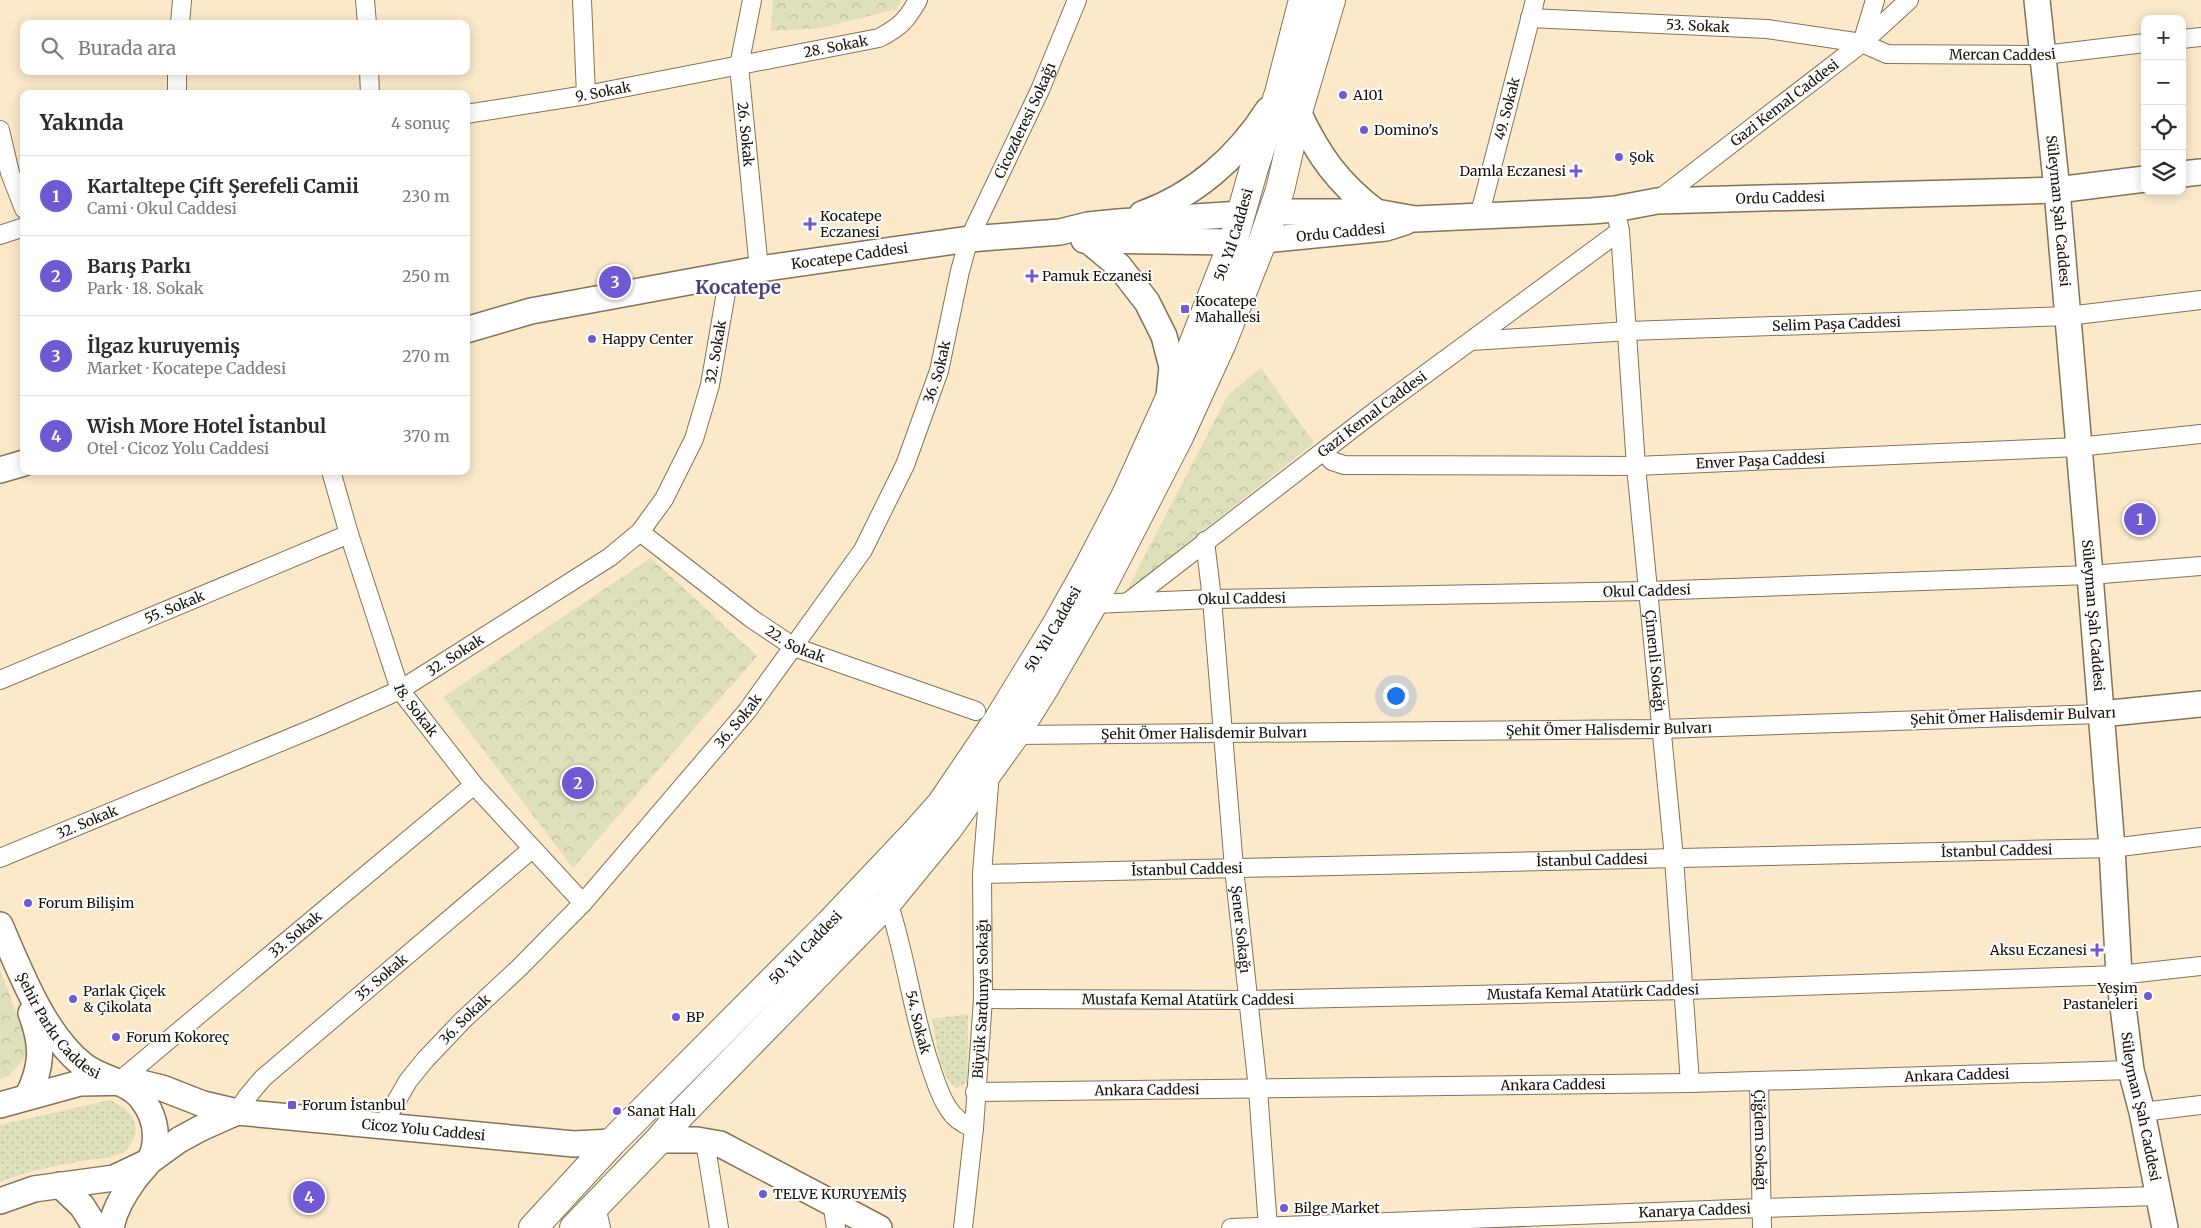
<!DOCTYPE html>
<html lang="tr">
<head>
<meta charset="utf-8">
<style>
  body { margin:0; font-family:Merriweather,serif; background:#f2f2f3; color:#2b2b33 }
  .controls { position:absolute; right:15px; top:15px; display:grid; overflow:hidden; border-radius:10px; box-shadow:0 2px 12px #0003 }
  .controls button { width:45px; height:45px; display:grid; place-items:center; padding:0; border:0; border-bottom:1px solid #e1e1e2; background:#fff; color:#2b2b33; font:25px sans-serif }
  .you { position:absolute; left:1395px; top:695px; width:18px; height:18px; margin:-12px; border:4px solid #fff; border-radius:50%; background:#1a73e8; box-shadow:0 0 0 8px #1a73e833 }
  .badge { display:grid; place-items:center; width:32px; height:32px; border-radius:50%; background:#6f5ad4; color:#fff; font-size:16px; font-weight:700 }
  .pin { position:absolute; translate:-50% -50%; border:2px solid #fff; box-shadow:0 1px 5px #0006 }
  .list { margin:0; padding:0; list-style:none }
  h2 { display:flex; justify-content:space-between; align-items:center; height:65px; margin:0; padding:0 20px; font-size:21px }
  h2 small { font-size:16px; font-weight:400; color:#7c7c81 }
  .list li { display:grid; grid-template-columns:32px 1fr auto; gap:15px; align-items:center; box-sizing:border-box; height:80px; padding:0 20px; border-top:1px solid #e1e1e2 }
  .list b { display:block; font-size:19px; white-space:nowrap }
  .list p { margin:0; font-size:16px; white-space:nowrap; color:#7c7c81 }
  .list em { font-size:16px; font-style:normal; color:#7c7c81 }
  .icon { flex:none; width:28px; height:28px; fill:none; stroke:currentColor; stroke-width:2; stroke-linecap:round; stroke-linejoin:round }
  .map { position:relative; flex:none; width:2201px; height:1228px; overflow:hidden }
  .search { position:absolute; background:#fff; box-shadow:0 2px 12px #0003; left:20px; top:20px; width:450px; height:55px; display:flex; align-items:center; gap:12px; box-sizing:border-box; padding:0 18px; border-radius:10px; color:#7c7c81; font-size:19px }
  .panel { position:absolute; background:#fff; box-shadow:0 2px 12px #0003; left:20px; top:90px; width:450px; height:385px; border-radius:10px }
  .map>svg:first-child { display:block }
  .grass { fill:url(#grass-dots) }
  .park { fill:url(#park-crowns) }
  .lines { fill:none; stroke-linecap:round; stroke-linejoin:round }
  .street-casing { stroke:#847357; stroke-width:20 }
  .secondary-casing { stroke:#847357; stroke-width:28 }
  .primary-casing { stroke:#847357; stroke-width:30 }
  .street { stroke:#fff; stroke-width:18 }
  .secondary { stroke:#fff; stroke-width:25 }
  .primary { stroke:#fff; stroke-width:28 }
  .poi-dot { fill:#6f5ad4; stroke:#fff; stroke-width:2 }
  .labels { text-anchor:middle; dominant-baseline:central; stroke-width:4; stroke-linejoin:round; paint-order:stroke }
  .street-label { font-size:14px; fill:#181107; stroke:#fff }
  .poi-label { font-size:14px; fill:#181107; stroke:#fff; text-anchor:start }
  .district-label { font-size:19px; font-weight:bold; fill:#4a4280; stroke:#fff }
</style>
</head>
<body>
<div class="map">
<svg width="2201" height="1228" viewBox="0 0 2201 1228">
  <defs>
    <pattern id="grass-dots" width="8" height="8" patternUnits="userSpaceOnUse" patternTransform="scale(1.25)"><rect width="8" height="8" fill="#dee0b9"/><path d="M2 2h.1M6 6h.1" fill="none" stroke="#bebf9e" stroke-width="1.8" stroke-linecap="round"/></pattern>
    <pattern id="park-crowns" width="20" height="18" patternUnits="userSpaceOnUse" patternTransform="scale(1.25)"><rect width="20" height="18" fill="#dee0b9"/><path d="M2 6a3 3 0 1 1 6 0M12 15a3 3 0 1 1 6 0" fill="none" stroke="#bebf9e"/></pattern>
  </defs>
  <rect width="100%" height="100%" fill="#fce9ca"/>
  <!-- grass -->
  <path class="grass" d="M968,1014L967,1083L956,1088C938,1074 937,1041 932,1019Z
    M110,1100C128,1108 144,1123 131,1143C128,1149 123,1153 117,1155C106,1159 93,1159 82,1161C54,1166 26,1171 0,1182V1125Z"/>
  <!-- park -->
  <path class="park" d="M773,0H901L897,9L821,28L771,31Z
    M1261,368L1314,443L1126,592L1228,395Z
    M651,558L757,656L573,868L443,697Z
    M0,970L27,1040L24,1059L8,1076L0,1079Z"/>
  <g class="lines">
    <!-- street casing -->
    <g class="street-casing">
      <g id="street">
        <path d="M365,0L367,24"/>
        <path d="M582,0L586,95"/>
        <path id="s1" d="M752,0L739,66L759,269"/>
        <path id="s2" d="M1530,18L1767,29L1862,43L1887,54L2044,55L2145,43"/>
        <path d="M180,24L182,0"/>
        <path d="M2182,39L2201,37"/>
        <path d="M1862,43L1875,0"/>
        <path d="M177,71V94"/>
        <path d="M369,71L370,94"/>
        <path id="s3" d="M466,114L586,95L879,38C900,27 906,21 918,0"/>
        <path d="M0,130L10,173L24,209"/>
        <path id="s4" d="M1657,201L1862,43L1909,0"/>
        <path id="s5" d="M1615,209L1620,231L1636,466L1674,858L1690,1083"/>
        <path id="s6" d="M1479,217L1535,0"/>
        <path d="M0,235L24,227"/>
        <path id="s7" d="M1472,341L1628,331L2068,316L2201,300"/>
        <path id="s8" d="M1324,451L1332,461L1344,465L1636,466L2078,447L2201,434"/>
        <path id="s9" d="M331,471L349,534L400,690L474,785L583,903"/>
        <path id="s10" d="M640,532L752,619L794,647L976,711"/>
        <path id="s11" d="M1205,541L1212,599L1234,868L1258,1089L1268,1228"/>
        <path id="s12" d="M1128,602L1378,409L1620,231"/>
        <path id="s13" d="M1093,604L1212,599L1648,591L2090,575L2201,566"/>
        <path id="s14" d="M0,680L349,534"/>
        <path id="s15" d="M1015,735L1662,729L2101,714"/>
        <path id="s16" d="M0,858L319,726L400,690L610,557L640,532L664,499L694,439L710,385L729,275"/>
        <path id="s17" d="M982,874L2112,848L2201,837"/>
        <path id="s18" d="M888,902C906,955 912,1012 930,1065C935,1079 939,1095 948,1108C954,1118 962,1124 974,1128"/>
        <path id="s19" d="M983,999L1249,1000L1684,990L2119,975L2201,966"/>
        <path id="s20" d="M1759,1081L1762,1228"/>
        <path id="s21" d="M117,1083L474,785"/>
        <path id="s22" d="M975,1092L1690,1083L2131,1070"/>
        <path id="s23" d="M237,1112L247,1097L263,1078L532,849"/>
        <path d="M2142,1112L2201,1105"/>
        <path id="s24" d="M382,1126L408,1081L425,1060L462,1021L519,968L583,903L747,711L863,550L905,465L939,371L960,271L969,239L1040,90L1077,0"/>
        <path d="M705,1141L719,1228"/>
        <path d="M832,1202L836,1228"/>
        <path d="M596,1206L601,1228"/>
        <path id="s25" d="M963,1228L974,1128L983,999L982,874L990,772"/>
        <path id="s26" d="M1231,1228L1761,1208L2158,1196"/>
      </g>
    </g>
    <!-- secondary casing -->
    <g class="secondary-casing">
      <g id="secondary">
        <path id="s27" d="M2037,0L2057,190L2090,575L2112,848L2119,975L2131,1070L2142,1112L2165,1228"/>
        <path d="M1298,112C1318,155 1338,183 1376,212"/>
        <path d="M2182,174L2201,172"/>
        <path id="s28" d="M1273,212H1376L1415,219L1591,211L1615,209L1657,201L2057,190L2145,179"/>
        <path d="M1142,214C1195,195 1238,157 1268,110"/>
        <path d="M1084,240L1233,242"/>
        <path id="s29" d="M1263,240L1386,228L1405,222"/>
        <path d="M1090,242L1119,266L1147,302L1164,336L1172,367L1169,396"/>
        <path id="s30" d="M466,330L531,311L759,269L969,239L1060,232L1088,225L1118,222L1241,214"/>
        <path d="M0,470L24,463"/>
        <path d="M2101,714L2201,704"/>
        <path id="s31" d="M0,925C20,971 43,1033 83,1065C100,1079 129,1081 142,1099C153,1113 158,1131 154,1149C152,1162 141,1170 134,1180C123,1195 114,1210 111,1228"/>
        <path d="M27,1097C43,1067 43,1044 31,1013"/>
        <path id="s32" d="M0,1105L80,1083L137,1082L162,1088L203,1104L237,1112L574,1144L612,1142"/>
        <path d="M659,1140H697L720,1144L879,1228"/>
        <path d="M60,1185L82,1206L96,1228"/>
        <path d="M0,1201L34,1189L114,1178L150,1161L179,1140L201,1128L237,1112"/>
      </g>
    </g>
    <!-- primary casing -->
    <g class="primary-casing">
      <g id="primary">
        <path id="s33" d="M533,1228L612,1142L829,924L917,831L941,804L998,720L1055,627L1088,568L1126,495L1187,360L1233,242L1254,168L1279,93L1303,0"/>
        <path d="M574,1228L659,1140L681,1114L888,902L947,830L1015,735L1045,687L1093,604L1179,437L1222,343L1263,240L1280,190L1298,112L1331,0"/>
      </g>
    </g>
    <!-- street -->
    <use href="#street" class="street"/>
    <!-- secondary -->
    <use href="#secondary" class="secondary"/>
    <!-- primary -->
    <use href="#primary" class="primary"/>
  </g>
  <!-- markers -->
  <g class="poi-dot">
    <circle cx="1343" cy="95" r="5"/>
    <circle cx="1364" cy="130" r="5"/>
    <circle cx="1619" cy="157" r="5"/>
    <path d="M1573.5 163.5h5v5h5v5h-5v5h-5v-5h-5v-5h5z"/>
    <path d="M807.5 216.5h5v5h5v5h-5v5h-5v-5h-5v-5h5z"/>
    <path d="M1029.5 268.5h5v5h5v5h-5v5h-5v-5h-5v-5h5z"/>
    <rect x="1180" y="304" width="10" height="10" rx="2.5"/>
    <circle cx="592" cy="339" r="5"/>
    <circle cx="28" cy="903" r="5"/>
    <path d="M2094.5 942.5h5v5h5v5h-5v5h-5v-5h-5v-5h5z"/>
    <circle cx="2148" cy="996" r="5"/>
    <circle cx="73" cy="999" r="5"/>
    <circle cx="676" cy="1017" r="5"/>
    <circle cx="116" cy="1037" r="5"/>
    <rect x="287" y="1100" width="10" height="10" rx="2.5"/>
    <circle cx="617" cy="1111" r="5"/>
    <circle cx="763" cy="1194" r="5"/>
    <circle cx="1284" cy="1208" r="5"/>
  </g>
  <g class="labels">
    <!-- street labels -->
    <g class="street-label">
      <text stroke="none"><textPath href="#s2" startOffset="168">53. Sokak</textPath></text>
      <text stroke="none"><textPath href="#s3" startOffset="376">28. Sokak</textPath></text>
      <text stroke="none"><textPath href="#s2" startOffset="476">Mercan Caddesi</textPath></text>
      <text stroke="none"><textPath href="#s3" startOffset="139">9. Sokak</textPath></text>
      <text stroke="none"><textPath href="#s4" startOffset="161">Gazi Kemal Caddesi</textPath></text>
      <text stroke="none"><textPath href="#s6" startOffset="112">49. Sokak</textPath></text>
      <text stroke="none"><textPath href="#s24" startOffset="1214">Cicozderesi Sokağı</textPath></text>
      <text stroke="none"><textPath href="#s1" startOffset="136">26. Sokak</textPath></text>
      <text stroke="none"><textPath href="#s28" startOffset="509">Ordu Caddesi</textPath></text>
      <text stroke="none"><textPath href="#s27" startOffset="212">Süleyman Şah Caddesi</textPath></text>
      <text stroke="none"><textPath href="#s29" startOffset="78">Ordu Caddesi</textPath></text>
      <text stroke="none"><textPath href="#s33" startOffset="1231">50. Yıl Caddesi</textPath></text>
      <text stroke="none"><textPath href="#s30" startOffset="391">Kocatepe Caddesi</textPath></text>
      <text stroke="none"><textPath href="#s7" startOffset="365">Selim Paşa Caddesi</textPath></text>
      <text stroke="none"><textPath href="#s16" startOffset="919">32. Sokak</textPath></text>
      <text stroke="none"><textPath href="#s24" startOffset="946">36. Sokak</textPath></text>
      <text stroke="none"><textPath href="#s12" startOffset="308">Gazi Kemal Caddesi</textPath></text>
      <text stroke="none"><textPath href="#s8" startOffset="442">Enver Paşa Caddesi</textPath></text>
      <text stroke="none"><textPath href="#s13" startOffset="554">Okul Caddesi</textPath></text>
      <text stroke="none"><textPath href="#s13" startOffset="149">Okul Caddesi</textPath></text>
      <text stroke="none"><textPath href="#s14" startOffset="189">55. Sokak</textPath></text>
      <text stroke="none"><textPath href="#s27" startOffset="618">Süleyman Şah Caddesi</textPath></text>
      <text stroke="none"><textPath href="#s33" startOffset="796">50. Yıl Caddesi</textPath></text>
      <text stroke="none"><textPath href="#s10" startOffset="192">22. Sokak</textPath></text>
      <text stroke="none"><textPath href="#s16" startOffset="499">32. Sokak</textPath></text>
      <text stroke="none"><textPath href="#s5" startOffset="454">Çimenli Sokağı</textPath></text>
      <text stroke="none"><textPath href="#s9" startOffset="255">18. Sokak</textPath></text>
      <text transform="translate(2013 716) rotate(-2)">Şehit Ömer Halisdemir Bulvarı</text>
      <text stroke="none"><textPath href="#s24" startOffset="541">36. Sokak</textPath></text>
      <text stroke="none"><textPath href="#s15" startOffset="594">Şehit Ömer Halisdemir Bulvarı</textPath></text>
      <text stroke="none"><textPath href="#s15" startOffset="189">Şehit Ömer Halisdemir Bulvarı</textPath></text>
      <text stroke="none"><textPath href="#s16" startOffset="94">32. Sokak</textPath></text>
      <text stroke="none"><textPath href="#s17" startOffset="1015">İstanbul Caddesi</textPath></text>
      <text stroke="none"><textPath href="#s17" startOffset="610">İstanbul Caddesi</textPath></text>
      <text stroke="none"><textPath href="#s17" startOffset="205">İstanbul Caddesi</textPath></text>
      <text stroke="none"><textPath href="#s11" startOffset="390">Şener Sokağı</textPath></text>
      <text stroke="none"><textPath href="#s21" startOffset="232">33. Sokak</textPath></text>
      <text stroke="none"><textPath href="#s33" startOffset="391">50. Yıl Caddesi</textPath></text>
      <text stroke="none"><textPath href="#s23" startOffset="198">35. Sokak</textPath></text>
      <text stroke="none"><textPath href="#s19" startOffset="610">Mustafa Kemal Atatürk Caddesi</textPath></text>
      <text stroke="none"><textPath href="#s25" startOffset="230">Büyük Sardunya Sokağı</textPath></text>
      <text stroke="none"><textPath href="#s19" startOffset="205">Mustafa Kemal Atatürk Caddesi</textPath></text>
      <text stroke="none"><textPath href="#s24" startOffset="136">36. Sokak</textPath></text>
      <text stroke="none"><textPath href="#s31" startOffset="118">Şehir Parkı Caddesi</textPath></text>
      <text stroke="none"><textPath href="#s18" startOffset="124">54. Sokak</textPath></text>
      <text stroke="none"><textPath href="#s22" startOffset="982">Ankara Caddesi</textPath></text>
      <text stroke="none"><textPath href="#s22" startOffset="578">Ankara Caddesi</textPath></text>
      <text stroke="none"><textPath href="#s22" startOffset="172">Ankara Caddesi</textPath></text>
      <text stroke="none"><textPath href="#s27" startOffset="1112">Süleyman Şah Caddesi</textPath></text>
      <text stroke="none"><textPath href="#s32" startOffset="432">Cicoz Yolu Caddesi</textPath></text>
      <text stroke="none"><textPath href="#s20" startOffset="59">Çiğdem Sokağı</textPath></text>
      <text stroke="none"><textPath href="#s26" startOffset="464">Kanarya Caddesi</textPath></text>
    </g>
    <!-- poi labels -->
    <g class="poi-label">
      <text x="1353" y="95">A101</text>
      <text x="1374" y="130">Domino's</text>
      <text x="1629" y="157">Şok</text>
      <text x="1566" y="171" text-anchor="end">Damla Eczanesi</text>
      <text x="820" y="216">Kocatepe<tspan x="820" dy="16">Eczanesi</tspan></text>
      <text x="1042" y="276">Pamuk Eczanesi</text>
      <text x="1195" y="301">Kocatepe<tspan x="1195" dy="16">Mahallesi</tspan></text>
      <text x="602" y="339">Happy Center</text>
      <text x="38" y="903">Forum Bilişim</text>
      <text x="2087" y="950" text-anchor="end">Aksu Eczanesi</text>
      <text x="2138" y="988" text-anchor="end">Yeşim<tspan x="2138" dy="16">Pastaneleri</tspan></text>
      <text x="83" y="991">Parlak Çiçek<tspan x="83" dy="16">&amp; Çikolata</tspan></text>
      <text x="686" y="1017">BP</text>
      <text x="126" y="1037">Forum Kokoreç</text>
      <text x="302" y="1105">Forum İstanbul</text>
      <text x="627" y="1111">Sanat Halı</text>
      <text x="773" y="1194">TELVE KURUYEMİŞ</text>
      <text x="1294" y="1208">Bilge Market</text>
    </g>
    <!-- district labels -->
    <g class="district-label">
      <text x="738" y="287">Kocatepe</text>
    </g>
  </g>
</svg>
<div class="controls">
<button>+</button>
<button>−</button>
<button><svg class="icon" aria-label="locate" viewBox="0 0 24 24"><circle cx="12" cy="12" r="6"/><path d="M12 2v4M12 18v4M2 12h4M18 12h4"/></svg></button>
<button><svg class="icon" aria-label="layers" viewBox="0 0 24 24"><path d="M12 4l9 5-9 5-9-5zM3 14l9 5 9-5"/></svg></button>
</div>
<div class="you"></div>
<div class="pin badge" style="left:2140px;top:519px">1</div>
<div class="pin badge" style="left:578px;top:783px">2</div>
<div class="pin badge" style="left:615px;top:282px">3</div>
<div class="pin badge" style="left:309px;top:1197px">4</div>
<div class="search"><svg class="icon" aria-label="search" viewBox="0 0 24 24"><circle cx="10" cy="10" r="6"/><path d="M15 15l6 6"/></svg>Burada ara</div>
<section class="panel">
<h2>Yakında<small>4 sonuç</small></h2>
<ul class="list">
<li><span class="badge">1</span><div><b>Kartaltepe Çift Şerefeli Camii</b><p>Cami · Okul Caddesi</p></div><em>230 m</em></li>
<li><span class="badge">2</span><div><b>Barış Parkı</b><p>Park · 18. Sokak</p></div><em>250 m</em></li>
<li><span class="badge">3</span><div><b>İlgaz kuruyemiş</b><p>Market · Kocatepe Caddesi</p></div><em>270 m</em></li>
<li><span class="badge">4</span><div><b>Wish More Hotel İstanbul</b><p>Otel · Cicoz Yolu Caddesi</p></div><em>370 m</em></li>
</ul>
</section>
</div>
</body>
</html>
